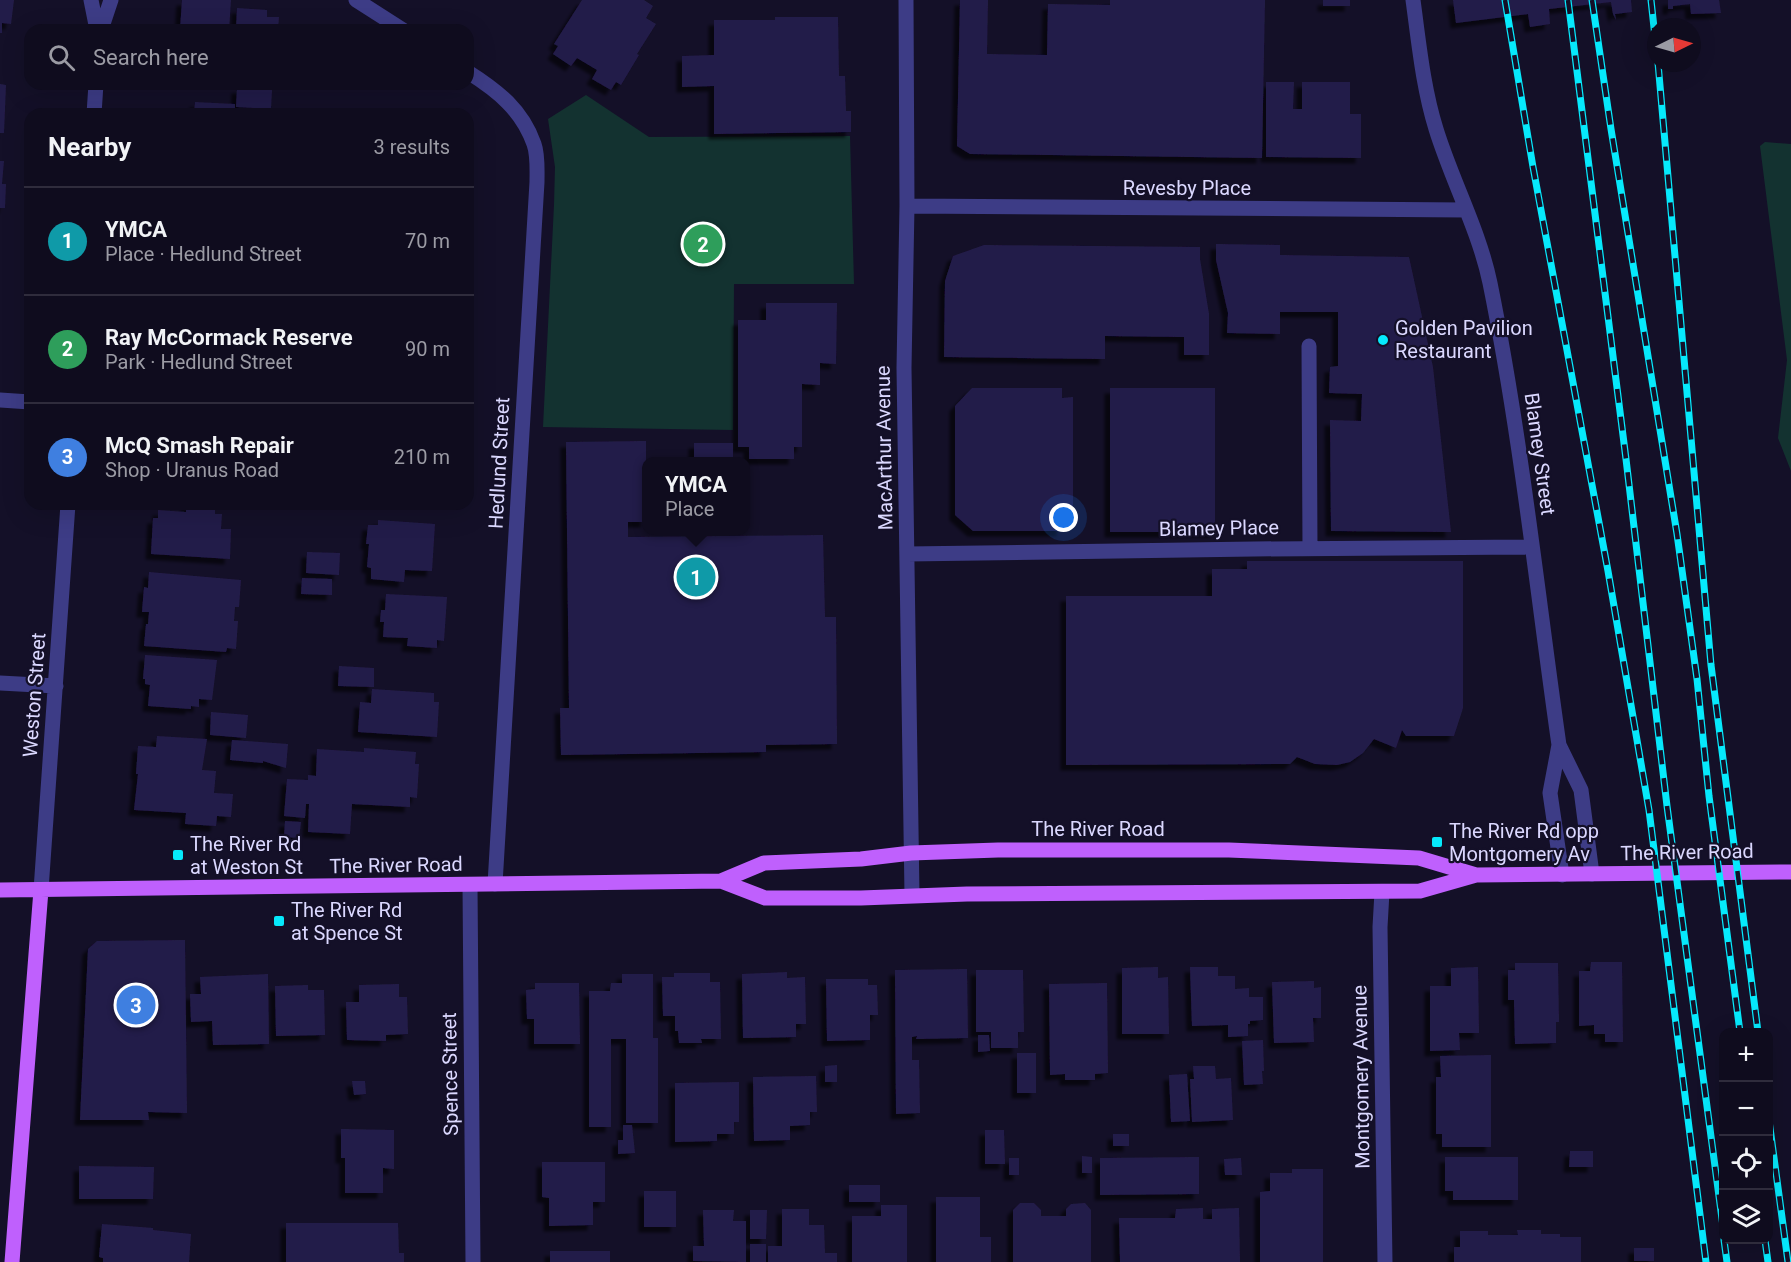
<!DOCTYPE html>
<html lang="en">
<head>
<meta charset="utf-8">
<style>
  body { margin:0; font-family:Roboto,sans-serif; background:#1d1a2b; color:#f1f3f6 }
  .controls { position:absolute; right:18px; bottom:18px; display:grid; overflow:hidden; border-radius:12px; box-shadow:0 6px 24px #0002 }
  .controls button { width:54px; height:54px; display:grid; place-items:center; padding:0; border:0; border-bottom:2px solid #2f2c3c; background:#0f0c1e; color:#f1f3f6; font:30px sans-serif }
  .compass { position:absolute; left:1647px; top:18px; width:54px; height:54px; border-radius:50%; background:#0f0c1e; box-shadow:0 6px 24px #0002; rotate:85deg }
  .you { position:absolute; left:1064px; top:518px; width:21px; height:21px; margin:-15px; border:4px solid #fff; border-radius:50%; background:#1a73e8; box-shadow:0 0 0 9px #1a73e833 }
  .badge { display:grid; place-items:center; width:39px; height:39px; border-radius:50%; background:#06e9fc; color:#fff; font-size:20px; font-weight:700 }
  .pin { position:absolute; translate:-50% -50%; border:3px solid #fff; box-shadow:0 2px 6px #0006 }
  .popup { position:absolute; left:642px; top:457px; width:108px; height:78px; box-sizing:border-box; display:grid; place-content:center; border-radius:12px; background:#0f0c1e; filter:drop-shadow(0 2px 4px #0005); font-size:20px; white-space:nowrap; color:#9b9ba4 }
  .popup b { font-size:22px; color:#f1f3f6 }
  .popup::after { content:''; position:absolute; left:50%; top:100%; margin-left:-12px; border:12px solid transparent; border-top-color:#0f0c1e }
  .list { margin:0; padding:0; list-style:none }
  h2 { display:flex; justify-content:space-between; align-items:center; height:78px; margin:0; padding:0 24px; font-size:26px }
  h2 small { font-size:20px; font-weight:400; color:#9b9ba4 }
  .list li { display:grid; grid-template-columns:39px 1fr auto; gap:18px; align-items:center; box-sizing:border-box; height:108px; padding:0 24px; border-top:2px solid #2f2c3c }
  .list b { display:block; font-size:22px; white-space:nowrap }
  .list p { margin:0; font-size:20px; white-space:nowrap; color:#9b9ba4 }
  .list em { font-size:20px; font-style:normal; color:#9b9ba4 }
  .icon { flex:none; width:33px; height:33px; fill:none; stroke:currentColor; stroke-width:2; stroke-linecap:round; stroke-linejoin:round }
  .map { position:relative; flex:none; width:1791px; height:1262px; overflow:hidden }
  .search { position:absolute; background:#0f0c1e; box-shadow:0 6px 24px #0002; left:24px; top:24px; width:450px; height:66px; display:flex; align-items:center; gap:15px; box-sizing:border-box; padding:0 21px; border-radius:18px; color:#9b9ba4; font-size:22px }
  .panel { position:absolute; background:#0f0c1e; box-shadow:0 6px 24px #0002; left:24px; top:108px; width:450px; height:402px; border-radius:18px }
  .map>svg:first-child { display:block }
  .green { fill:#133230 }
  .building { fill:#241c49; filter:url(#shadow) }
  .lines { fill:none; stroke-linecap:round; stroke-linejoin:round }
  .minor { stroke:#3d3c86; stroke-width:15 }
  .major { stroke:#bf60fd; stroke-width:15 }
  .rail-casing { stroke:#06e9fc; stroke-width:7 }
  .rail { stroke:#141028; stroke-width:4.5; stroke-dasharray:14; stroke-linecap:butt }
  .poi-dot { fill:#06e9fc; stroke:#141028; stroke-width:2 }
  .labels { text-anchor:middle; dominant-baseline:central; stroke-width:4.5; stroke-linejoin:round; paint-order:stroke }
  .street-label { font-size:20px; fill:#dbd8ff; stroke:#141028 }
  .poi-label { font-size:20px; fill:#dbd8ff; stroke:#141028; text-anchor:start }
</style>
</head>
<body>
<div class="map">
<svg width="1791" height="1262" viewBox="0 0 1791 1262">
  <defs>
    <filter id="shadow"><feDropShadow dx="-5.5" dy="5.5" stdDeviation="1.5" flood-color="#0009"/></filter>
  </defs>
  <rect width="100%" height="100%" fill="#141028"/>
  <!-- green -->
  <path class="green" d="M586,95L649,137L850,136L854,284H734L733,430L543,427L554,205L555,167L548,119Z
    M1765,142L1791,144V471L1778,438L1787,360L1760,146Z"/>
  <!-- building -->
  <path class="building" d="M0,0H14L11,24L2,23V33H0Z
    M182,0H231L229,30H180Z
    M582,0H644L653,6L646,18L656,24L637,54L639,55L621,85L616,82L611,90L592,79L597,70L577,58L571,66L553,54L558,46L554,44Z
    M960,0H988L987,54L1047,55L1048,4L1110,5V0H1265L1262,158L970,154L957,146Z
    M1323,0H1350V6H1323Z
    M1453,0H1631L1632,12L1615,14L1616,20L1613,14L1611,2L1549,9L1550,24L1530,27L1528,14L1456,23Z
    M1668,0H1719L1721,13L1691,14L1690,4L1673,6V9H1668Z
    M237,8L267,10V17H279L278,30H236Z
    M775,17H838L839,76H845L846,111H851V132L714,134V86L682,87V56L714,55V20H775Z
    M1266,82H1294L1293,109H1302V82H1350V114H1361V158L1266,157Z
    M0,84L6,85L4,133H0Z
    M237,88L272,90L271,109L236,107Z
    M195,102L235,104V109L282,112V114H194Z
    M0,161H4L2,184H6L5,208H0Z
    M1216,244L1280,245V255L1409,257L1433,367L1451,532L1331,531L1330,420L1361,421L1362,394L1329,393L1330,367L1338,366V312H1280V334L1227,333L1228,313L1216,260Z
    M984,245L1200,247V259L1209,314V355H1184V337L1105,336V359L944,357L945,281L953,256Z
    M766,303H837L836,364L820,363V385L802,384V447H794V459H749V447H738V320H766Z
    M972,388H1062V398L1073,397V522L1062,523V531H973L955,515V406Z
    M1110,388H1215V532H1110Z
    M646,441V522H628V537L823,535L825,617H836L837,744L766,745V752L561,755L560,708H569L566,442Z
    M694,443H733V462H694Z
    M186,504H215V514H222L221,529H231L230,559L151,554L153,518H158V510L186,512Z
    M378,520L435,524L432,571L405,570L404,582L371,579V568L367,567L369,544H366L368,525H378Z
    M307,552L340,553L339,575L306,573Z
    M1247,561H1463V708L1454,736H1406L1402,730L1396,748L1374,739L1363,753L1350,762L1337,765L1315,764L1297,757L1290,764L1066,765V596H1212V569H1247Z
    M149,572L241,580L239,607H235L234,621H238L236,649L227,648L226,652L144,646L146,624H148L149,612H142L144,587L148,588Z
    M302,578L332,579V595L301,594Z
    M386,594L447,597L444,641L437,640V648L407,646L408,638L383,637L384,622H380L381,610H385Z
    M145,655L217,660L212,700L199,699V707L191,706V709L148,706L150,685L145,684V679H143Z
    M339,666L374,668V687L338,686Z
    M372,689L434,693V702H439L437,737L358,732L360,702L371,703Z
    M211,712L248,715L246,738L210,735Z
    M157,736L207,739L202,770L216,771L214,793L233,794L231,817L217,816L216,826L185,824L186,813L134,810L138,774H136L138,746L156,747Z
    M232,740L288,744L286,768L263,761V763L230,760Z
    M364,748L416,752L415,764H419L417,798L410,797V807L352,804L350,834L308,832L309,804H306L305,818L284,816L287,779L308,780V775L316,776L317,749L364,752Z
    M285,821L301,822L299,838L284,837Z
    M185,940L187,1113L148,1112L149,1120H80L88,949L97,941Z
    M1591,962H1622L1623,1042H1605V1034H1594V1025L1579,1026V971H1590Z
    M1515,963H1558L1559,1022H1556V1043L1515,1044L1514,1000H1508V970H1515Z
    M1158,967V978L1168,977L1169,1034H1122V968Z
    M1190,967H1218V976H1235V989L1249,988V997H1263V1020L1250,1021V1024H1248V1036L1228,1037V1025L1192,1026Z
    M1478,967L1479,1033H1459L1460,1050L1430,1051V986H1451V968Z
    M967,969L968,1038L916,1039L917,1036L912,1037V1060H919L920,1113L896,1114L895,970Z
    M976,970H1023L1024,1032H1018V1048H991V1032H976Z
    M787,972V978L805,977L806,1024H796V1037L743,1038L742,974Z
    M674,973H710V982H720L721,1039H701L702,1043H679L678,1031H675V1016H663L662,977H674Z
    M268,974L269,1044L213,1045L212,1021L191,1022L190,994H201L200,977Z
    M622,974H653V1038H658V1123H626V1039H611V1127H589V991H610L611,983H622Z
    M826,979H868V985H877L878,1015H870V1040L827,1041Z
    M1314,981V988L1321,987V1018H1313L1314,1042L1274,1043L1272,982Z
    M535,983H579L580,1044H534V1019H527L526,990L535,989Z
    M1107,983L1108,1073L1095,1074V1080H1065V1074L1050,1075L1049,984Z
    M399,984V997H407L408,1034L386,1035V1041L347,1040L346,1002H359V985Z
    M308,985V990H324L325,1035L276,1036L275,986Z
    M978,1035H989L990,1051L978,1052Z
    M1263,1040L1264,1071H1262L1263,1084L1244,1085L1242,1041Z
    M1017,1053H1036V1093H1017Z
    M1491,1055V1147H1442V1134H1436V1077H1441L1440,1056Z
    M837,1065V1082H825V1066Z
    M1193,1066H1215L1216,1079L1231,1078L1233,1120L1192,1122L1190,1079H1194Z
    M1187,1074L1190,1121L1171,1122L1169,1075Z
    M816,1076L817,1112H810V1125L790,1126V1140L754,1141L753,1077Z
    M352,1081H365L366,1094L354,1095Z
    M739,1082V1122H734V1134H717V1141L675,1142V1083Z
    M623,1125H632L635,1153L618,1154V1140H623Z
    M341,1129L394,1130V1169L383,1168V1193H345V1158H341Z
    M985,1130H1004L1005,1164H985Z
    M1113,1134H1129V1146H1113Z
    M1570,1151H1593V1167H1569Z
    M1082,1156L1092,1157V1173H1082Z
    M1199,1157V1194L1100,1195V1158Z
    M1445,1157H1518V1200H1453V1191H1445Z
    M1009,1158H1019V1175H1009Z
    M1241,1158L1242,1175H1225L1224,1159Z
    M542,1162H605V1202H593V1225L549,1226V1198L542,1197Z
    M79,1166L154,1167L153,1199H79Z
    M1292,1169H1323V1262H1260V1192L1270,1191V1173H1292Z
    M849,1185H880V1202H849Z
    M644,1191H676V1227H644Z
    M936,1197H980V1237H991V1262H936Z
    M1020,1203H1034L1041,1210V1216H1066V1209L1071,1204L1085,1203L1091,1210V1262H1013V1210Z
    M881,1205H907V1262H852V1216H881Z
    M1203,1208V1219H1212V1209L1239,1208L1240,1262H1120L1119,1218H1175L1176,1209Z
    M782,1209H809V1225H824L825,1253H837V1262H768V1246H782Z
    M703,1210H734L733,1221H746V1262L693,1261V1246H704Z
    M750,1210H767L766,1239H750Z
    M286,1223H398L399,1253H404V1262H286Z
    M102,1224L153,1228V1230L191,1234L189,1262H103V1258L99,1257Z
    M1517,1230H1541V1234H1560V1237H1581V1262H1454V1247H1460V1231H1488V1235H1518Z
    M750,1244H766V1262H750Z
    M1634,1248H1654V1261H1634Z
    M550,1251H610V1262H550Z"/>
  <g class="lines">
    <!-- minor -->
    <path class="minor" d="M91,0L97,30
      M356,0L403,30
      M906,0L907,206L904,368L912,895
      M1413,0C1419,44 1423,87 1436,129C1452,181 1479,230 1490,283C1521,436 1537,591 1559,745L1550,793L1562,875
      M101,30L111,0
      M468,72C498,91 522,110 534,144C538,155 537,170 537,182L495,884
      M94,114L96,84
      M907,206L1466,210
      M1309,346L1310,548
      M0,400L30,402
      M907,554L1254,549L1531,547
      M0,683L56,686
      M1559,745L1581,790L1592,874
      M470,885L473,1262
      M41,890L68,504
      M1382,892L1380,927L1385,1262"/>
    <!-- major -->
    <path class="major" d="M721,881L765,898H861L967,894L1420,891L1476,875L1791,872
      M0,890L721,881L764,863L861,859L911,853L998,850H1229L1419,858L1476,875
      M12,1262L41,890"/>
    <!-- rail casing -->
    <g class="rail-casing">
      <path id="rail" d="M1505,0L1533,167L1608,571L1649,810L1706,1262
        M1568,0L1626,459L1667,806L1724,1234
        M1592,0L1611,129L1677,534L1697,679L1709,796L1740,1032
        M1651,0L1656,46
        M1658,63L1711,665L1758,1032
        M1768,1113L1788,1262
        M1724,1240L1727,1262
        M1765,1240L1768,1262"/>
    </g>
    <!-- rail -->
    <use href="#rail" class="rail"/>
  </g>
  <!-- markers -->
  <g class="poi-dot">
    <circle cx="1383" cy="340" r="6"/>
    <rect x="1431" y="836" width="12" height="12" rx="3"/>
    <rect x="172" y="849" width="12" height="12" rx="3"/>
    <rect x="273" y="915" width="12" height="12" rx="3"/>
  </g>
  <g class="labels">
    <!-- street labels -->
    <g class="street-label">
      <text x="1187" y="188">Revesby Place</text>
      <text transform="translate(884 448) rotate(-91)">MacArthur Avenue</text>
      <text transform="translate(1540 454) rotate(82)">Blamey Street</text>
      <text transform="translate(499 463) rotate(-87)">Hedlund Street</text>
      <text transform="translate(1219 528) rotate(-1)">Blamey Place</text>
      <text transform="translate(34 695) rotate(-86)">Weston Street</text>
      <text x="1098" y="829">The River Road</text>
      <text transform="translate(1687 852) rotate(-1)">The River Road</text>
      <text transform="translate(396 865) rotate(-1)">The River Road</text>
      <text transform="translate(450 1074) rotate(-91)">Spence Street</text>
      <text transform="translate(1361 1077) rotate(-91)">Montgomery Avenue</text>
    </g>
    <!-- poi labels -->
    <g class="poi-label">
      <text x="1395" y="328">Golden Pavilion<tspan x="1395" dy="23">Restaurant</tspan></text>
      <text x="1449" y="831">The River Rd opp<tspan x="1449" dy="23">Montgomery Av</tspan></text>
      <text x="190" y="844">The River Rd<tspan x="190" dy="23">at Weston St</tspan></text>
      <text x="291" y="910">The River Rd<tspan x="291" dy="23">at Spence St</tspan></text>
    </g>
  </g>
</svg>
<div class="controls">
<button>+</button>
<button>−</button>
<button><svg class="icon" aria-label="locate" viewBox="0 0 24 24"><circle cx="12" cy="12" r="6"/><path d="M12 2v4M12 18v4M2 12h4M18 12h4"/></svg></button>
<button><svg class="icon" aria-label="layers" viewBox="0 0 24 24"><path d="M12 4l9 5-9 5-9-5zM3 14l9 5 9-5"/></svg></button>
</div>
<svg class="compass" viewBox="-18 -18 36 36"><path d="M0-13l5 13h-10z" fill="#e53935"/><path d="M0 13l5-13h-10z" fill="#9b9ba4"/></svg>
<div class="you"></div>
<div class="pin badge" style="left:696px;top:577px;background:#0f9aa8">1</div>
<div class="popup"><b>YMCA</b>Place</div>
<div class="pin badge" style="left:703px;top:244px;background:#2e9e5b">2</div>
<div class="pin badge" style="left:136px;top:1005px;background:#3f7fe0">3</div>
<div class="search"><svg class="icon" aria-label="search" viewBox="0 0 24 24"><circle cx="10" cy="10" r="6"/><path d="M15 15l6 6"/></svg>Search here</div>
<section class="panel">
<h2>Nearby<small>3 results</small></h2>
<ul class="list">
<li><span class="badge" style="background:#0f9aa8">1</span><div><b>YMCA</b><p>Place · Hedlund Street</p></div><em>70 m</em></li>
<li><span class="badge" style="background:#2e9e5b">2</span><div><b>Ray McCormack Reserve</b><p>Park · Hedlund Street</p></div><em>90 m</em></li>
<li><span class="badge" style="background:#3f7fe0">3</span><div><b>McQ Smash Repair</b><p>Shop · Uranus Road</p></div><em>210 m</em></li>
</ul>
</section>
</div>
</body>
</html>
